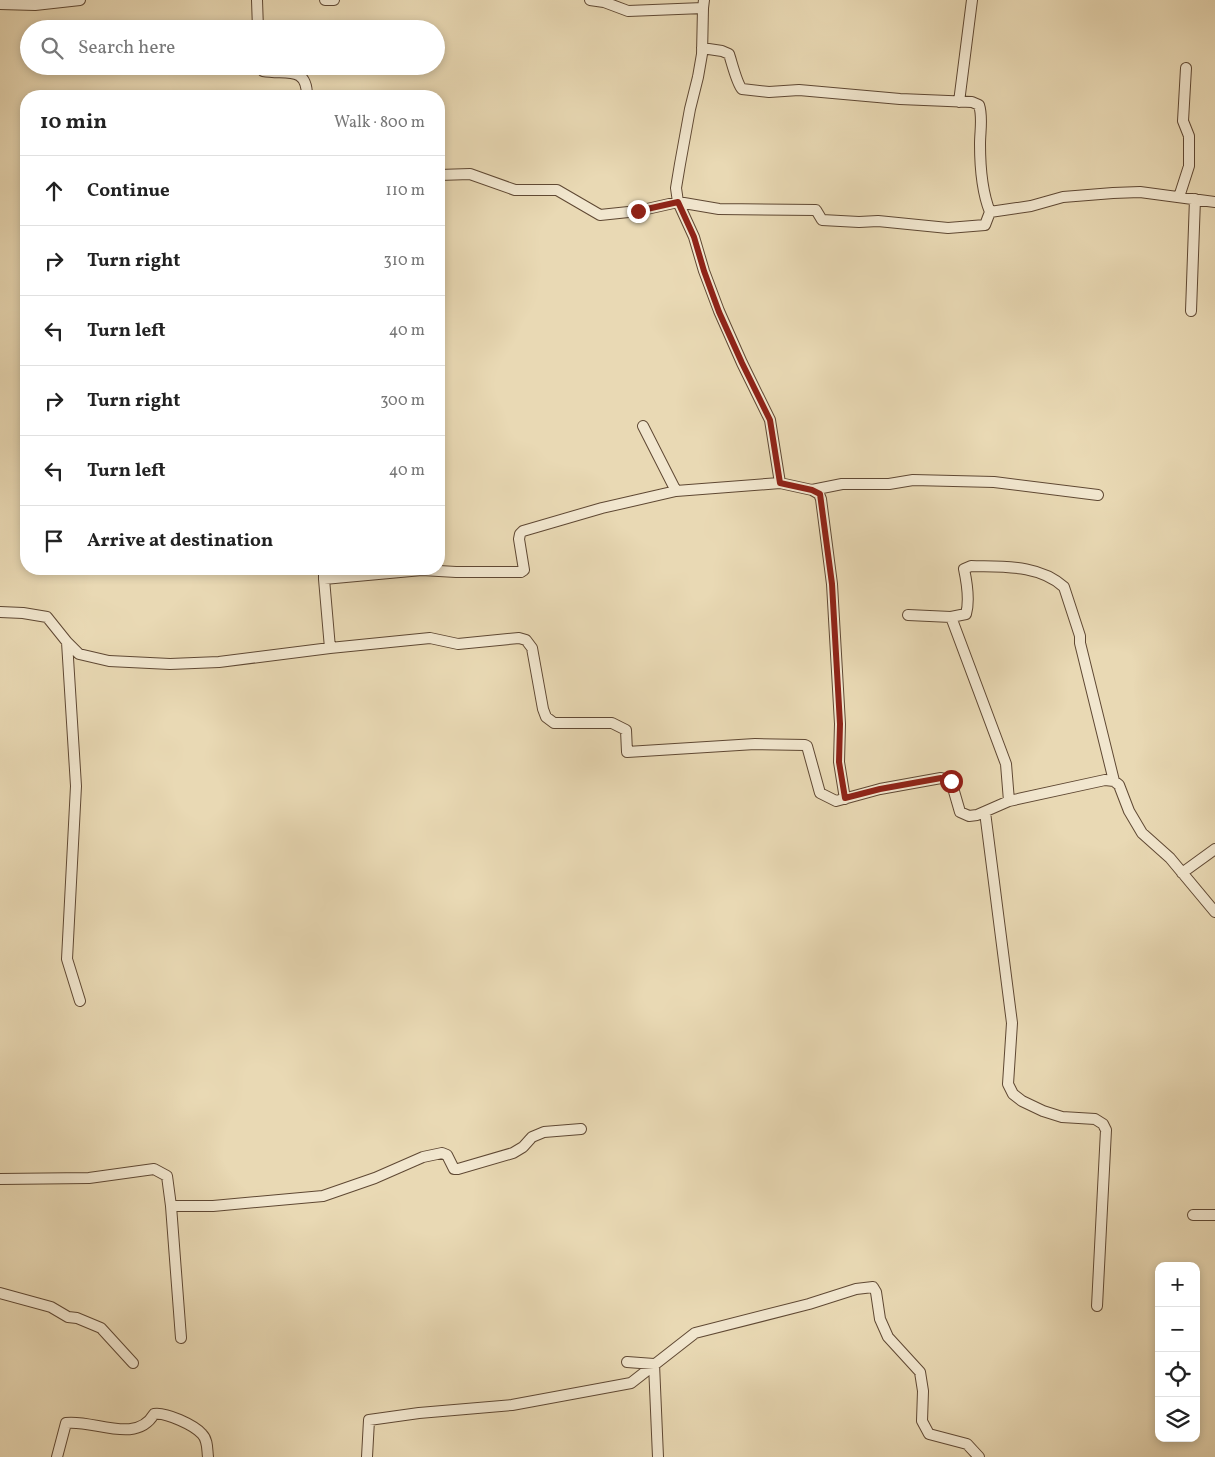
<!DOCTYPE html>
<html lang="en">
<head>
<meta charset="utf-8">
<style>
  body { margin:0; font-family:Vollkorn,serif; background:#f2f2f2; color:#222 }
  .controls { position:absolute; right:15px; bottom:15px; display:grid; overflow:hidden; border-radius:10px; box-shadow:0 2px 8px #0003 }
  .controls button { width:45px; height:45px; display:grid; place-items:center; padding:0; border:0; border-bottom:1px solid #e0e0e0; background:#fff; color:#222; font:25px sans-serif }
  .stop { position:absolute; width:15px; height:15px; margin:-11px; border:4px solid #8f2418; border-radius:50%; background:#fff }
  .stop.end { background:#8f2418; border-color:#fff; box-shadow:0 1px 5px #0008 }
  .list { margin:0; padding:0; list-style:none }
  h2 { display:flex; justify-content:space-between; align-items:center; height:65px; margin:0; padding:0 20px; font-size:21px }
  h2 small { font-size:16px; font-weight:400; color:#767676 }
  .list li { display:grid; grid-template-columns:32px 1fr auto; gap:15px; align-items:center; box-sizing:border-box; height:70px; padding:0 20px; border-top:1px solid #e0e0e0 }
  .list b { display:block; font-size:19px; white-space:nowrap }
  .list em { font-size:16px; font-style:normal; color:#767676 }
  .icon { flex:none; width:28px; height:28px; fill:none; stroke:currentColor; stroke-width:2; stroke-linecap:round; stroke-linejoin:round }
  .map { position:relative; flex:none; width:1215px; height:1457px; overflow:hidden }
  .search { position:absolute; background:#fff; box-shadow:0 2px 8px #0003; left:20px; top:20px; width:425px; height:55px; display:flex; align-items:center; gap:12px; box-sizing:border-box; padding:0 18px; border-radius:28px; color:#767676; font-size:19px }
  .panel { position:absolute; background:#fff; box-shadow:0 2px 8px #0003; left:20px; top:90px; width:425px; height:485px; border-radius:20px }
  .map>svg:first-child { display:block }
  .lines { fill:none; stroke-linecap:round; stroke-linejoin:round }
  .minor-casing { stroke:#5f4833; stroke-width:12 }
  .minor { stroke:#f1e6ce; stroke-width:10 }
  .route { stroke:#8f2418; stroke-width:6 }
</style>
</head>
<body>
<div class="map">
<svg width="1215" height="1457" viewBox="0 0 1215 1457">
  <rect width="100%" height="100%" fill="#e9d9b4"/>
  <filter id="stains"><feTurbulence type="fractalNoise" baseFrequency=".004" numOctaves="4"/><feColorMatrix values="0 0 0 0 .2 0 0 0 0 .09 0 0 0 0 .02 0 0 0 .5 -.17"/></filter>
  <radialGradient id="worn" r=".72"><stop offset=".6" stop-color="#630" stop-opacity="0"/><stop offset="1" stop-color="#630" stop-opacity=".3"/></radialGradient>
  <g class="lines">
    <!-- minor casing -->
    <g class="minor-casing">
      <path id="minor" d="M257,0L258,29
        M325,0H334
        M590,0L604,2L628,11L703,8L704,0
        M0,4L35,5L80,0
        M703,8L702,54L698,77L690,109L680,164L676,188L678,202L694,237L704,271L719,311L742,363L770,420L780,483
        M702,48L722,51L729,54C732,63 737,84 742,89L769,92L799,90L900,99L972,102L979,105C983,117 980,131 980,144C980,165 982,192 990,212L1031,206L1063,197L1113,193L1140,192L1215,202
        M259,66L263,71C286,75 307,65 307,96
        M959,102L972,0
        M439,175L470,174L515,190H557L600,215L638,211L678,202L719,209L816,210L822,220L859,222L878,221L948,228L985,225L990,212
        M1179,197L1189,166V136L1183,121L1186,68
        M1191,311L1195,199
        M643,426L676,491
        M812,490L842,484H889L913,480L994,482L1098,495
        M324,569V579
        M0,612L23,613L47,617L67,642L79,654L109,661L170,664L219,662L330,648L430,638L458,644L519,638L526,640L532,648L543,709L546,717L554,723H612L626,730L627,752L755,744L805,745L807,746L820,793L836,801L880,789L941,778L951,781L960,812L969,816L977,815L1009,801L1105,780L1114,781L1119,785L1129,811L1142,833L1170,858L1215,912
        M908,615L951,617L966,614C970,600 967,583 964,569L971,566C1002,567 1039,564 1064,587L1080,636V643L1114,781
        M951,617L1006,764L1009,801
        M67,642L76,786L67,959L80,1001
        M330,648L324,579L422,570L456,572H521L524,570L519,539L520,534L523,531L602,508L676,491L780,483L812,490L819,494L821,499L832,584L840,724L839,762L845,799
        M985,812L1012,1023L1008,1084L1013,1094L1022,1101L1043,1111L1062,1117L1095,1119L1103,1124L1106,1130L1097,1306
        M1182,873L1215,849
        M0,1179L89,1178L154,1169L167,1176L171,1206H213L323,1196L375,1178L423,1157L442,1153L447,1155L454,1169H458L513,1153L523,1147L532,1137L544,1132L581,1129
        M171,1206L181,1338
        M1193,1215H1215
        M0,1293L51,1307L68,1317L77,1318L101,1328L133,1363
        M627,1362L654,1364L658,1457
        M57,1457L66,1423C93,1419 136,1445 154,1414C166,1412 194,1425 202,1434C208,1440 207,1449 208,1457
        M367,1457L369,1420L419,1413L512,1405L631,1383L695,1333L809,1304L856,1289L873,1287L876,1292L880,1319L888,1337L920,1372L923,1391L922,1421L929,1434L967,1444L979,1457"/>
    </g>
    <!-- minor -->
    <use href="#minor" class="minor"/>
  </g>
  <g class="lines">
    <!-- route -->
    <path class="route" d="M638,211L678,202L694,237L704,271L719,312L742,363L770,420L780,483L812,490L820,494L832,584L840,724L839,762L845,798L880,789L941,778L951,781"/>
  </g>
  <rect width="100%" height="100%" filter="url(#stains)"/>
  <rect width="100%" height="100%" fill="url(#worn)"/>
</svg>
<div class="controls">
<button>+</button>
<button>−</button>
<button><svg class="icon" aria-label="locate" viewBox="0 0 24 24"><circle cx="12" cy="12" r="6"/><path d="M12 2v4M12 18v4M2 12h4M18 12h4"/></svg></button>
<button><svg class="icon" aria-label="layers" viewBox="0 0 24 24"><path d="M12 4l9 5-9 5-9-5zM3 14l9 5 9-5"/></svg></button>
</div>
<div class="stop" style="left:951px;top:781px"></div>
<div class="stop end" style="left:638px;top:211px"></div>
<div class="search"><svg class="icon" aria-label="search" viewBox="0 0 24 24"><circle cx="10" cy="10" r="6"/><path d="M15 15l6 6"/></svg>Search here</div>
<section class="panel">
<h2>10 min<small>Walk · 800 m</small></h2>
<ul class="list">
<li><svg class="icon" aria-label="ahead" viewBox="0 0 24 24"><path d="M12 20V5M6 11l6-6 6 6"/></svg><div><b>Continue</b></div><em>110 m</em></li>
<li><svg class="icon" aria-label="right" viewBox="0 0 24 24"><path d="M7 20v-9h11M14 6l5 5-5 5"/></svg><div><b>Turn right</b></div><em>310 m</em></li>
<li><svg class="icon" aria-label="left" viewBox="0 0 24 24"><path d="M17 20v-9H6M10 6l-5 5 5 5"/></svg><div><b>Turn left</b></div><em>40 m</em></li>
<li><svg class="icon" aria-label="right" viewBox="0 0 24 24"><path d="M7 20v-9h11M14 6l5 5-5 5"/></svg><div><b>Turn right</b></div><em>300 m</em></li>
<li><svg class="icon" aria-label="left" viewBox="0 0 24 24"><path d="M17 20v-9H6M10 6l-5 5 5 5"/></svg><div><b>Turn left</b></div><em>40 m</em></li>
<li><svg class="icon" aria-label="arrive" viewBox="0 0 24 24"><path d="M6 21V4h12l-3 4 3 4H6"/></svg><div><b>Arrive at destination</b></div></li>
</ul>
</section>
</div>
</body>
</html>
